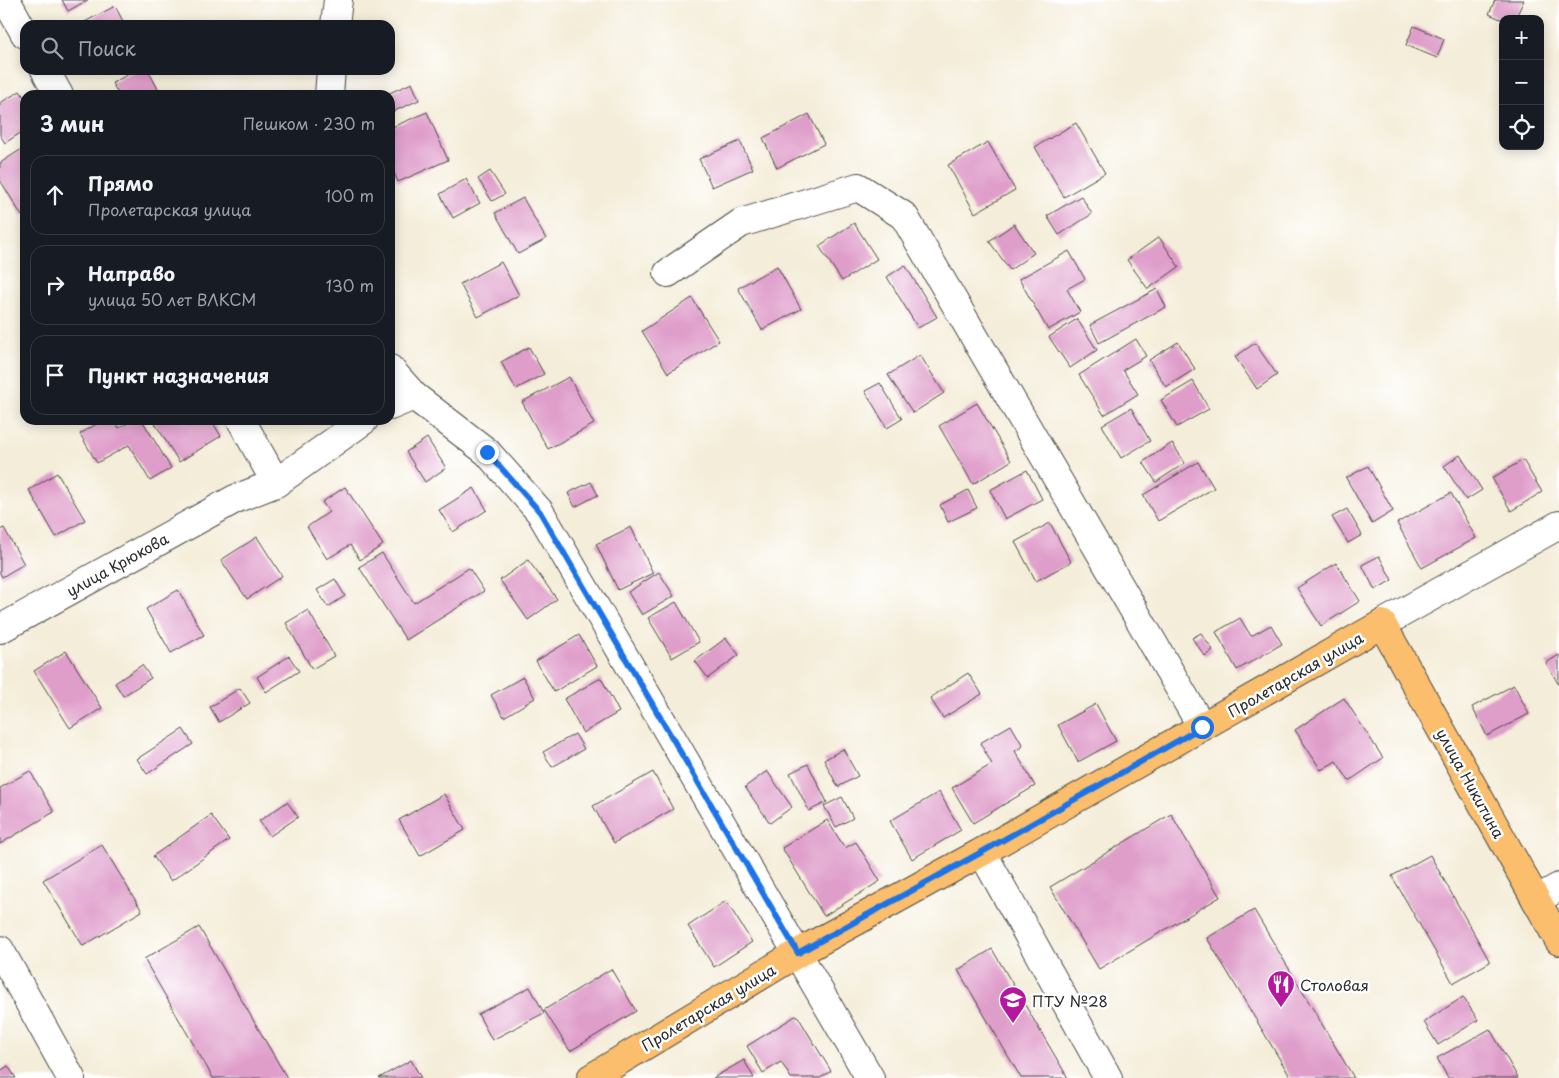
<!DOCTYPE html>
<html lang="ru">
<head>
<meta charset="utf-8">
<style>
  body { margin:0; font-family:"Playpen Sans",sans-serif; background:#20242c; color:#f1f3f6 }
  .controls { position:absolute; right:15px; top:15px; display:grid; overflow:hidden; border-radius:10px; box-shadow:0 2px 12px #0003 }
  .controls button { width:45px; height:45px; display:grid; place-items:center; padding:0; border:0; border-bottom:1px solid #363941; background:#171b24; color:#f1f3f6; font:25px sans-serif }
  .stop { position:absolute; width:15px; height:15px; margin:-11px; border:4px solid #1a73e8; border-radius:50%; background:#fff }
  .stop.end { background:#1a73e8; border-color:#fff; box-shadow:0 1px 5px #0008 }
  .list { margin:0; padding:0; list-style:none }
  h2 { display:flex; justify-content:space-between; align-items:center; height:65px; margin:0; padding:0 20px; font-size:21px }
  h2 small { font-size:16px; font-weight:400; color:#9ea1a6 }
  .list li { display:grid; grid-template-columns:32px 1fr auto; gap:15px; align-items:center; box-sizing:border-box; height:80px; margin:0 10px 10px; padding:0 10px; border:1px solid #363941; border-radius:15px }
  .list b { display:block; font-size:19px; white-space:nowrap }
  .list p { margin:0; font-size:16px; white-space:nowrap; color:#9ea1a6 }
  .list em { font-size:16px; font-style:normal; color:#9ea1a6 }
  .icon { flex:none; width:28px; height:28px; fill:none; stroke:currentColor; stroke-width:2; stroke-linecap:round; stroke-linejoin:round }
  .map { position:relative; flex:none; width:1559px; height:1078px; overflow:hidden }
  .search { position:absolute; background:#171b24; box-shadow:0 2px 12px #0003; left:20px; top:20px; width:375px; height:55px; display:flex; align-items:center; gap:12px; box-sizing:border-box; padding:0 18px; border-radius:15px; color:#9ea1a6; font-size:19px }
  .panel { position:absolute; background:#171b24; box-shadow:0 2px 12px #0003; left:20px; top:90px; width:375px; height:335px; border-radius:15px }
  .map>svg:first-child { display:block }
  .building { fill:#df9dca }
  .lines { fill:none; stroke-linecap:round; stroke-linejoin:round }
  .minor-casing { stroke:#494845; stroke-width:30 }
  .major-casing { stroke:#494845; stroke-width:30 }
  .minor { stroke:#fff; stroke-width:28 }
  .major { stroke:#fabe6d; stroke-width:28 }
  .route { stroke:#1a73e8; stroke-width:6 }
  .labels { text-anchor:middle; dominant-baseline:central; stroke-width:5; stroke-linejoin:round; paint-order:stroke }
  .street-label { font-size:15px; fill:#2b2b2b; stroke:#fff }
  .poi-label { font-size:15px; fill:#2b2b2b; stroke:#fff; text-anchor:start }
</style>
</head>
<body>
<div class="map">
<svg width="1559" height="1078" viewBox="0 0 1559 1078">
  <rect width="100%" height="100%" fill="#fff"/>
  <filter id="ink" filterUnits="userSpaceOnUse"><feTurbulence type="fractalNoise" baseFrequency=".02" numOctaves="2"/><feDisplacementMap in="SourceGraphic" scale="10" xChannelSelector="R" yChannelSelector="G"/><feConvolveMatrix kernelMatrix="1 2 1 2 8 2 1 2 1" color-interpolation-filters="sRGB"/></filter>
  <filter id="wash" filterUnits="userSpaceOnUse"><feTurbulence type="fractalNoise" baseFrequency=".0096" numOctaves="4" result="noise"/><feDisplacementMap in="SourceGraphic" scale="20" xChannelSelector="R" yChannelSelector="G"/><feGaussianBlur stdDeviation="1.12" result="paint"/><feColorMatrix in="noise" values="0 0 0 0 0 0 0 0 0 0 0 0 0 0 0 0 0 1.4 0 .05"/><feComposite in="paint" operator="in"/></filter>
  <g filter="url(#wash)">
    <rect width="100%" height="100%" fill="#f4edd9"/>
    <g id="blocks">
      <!-- building -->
      <path class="building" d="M62,0H88L68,11Z
        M1495,0H1524L1515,19H1503V20L1489,14Z
        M115,6L125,25H79Z
        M1414,26L1444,39L1437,58L1406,45Z
        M137,70H148L161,95H119L112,83Z
        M412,83L419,100L390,113V95H385Z
        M20,91L25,98V130L5,143L0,135V103Z
        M427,112L448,160L398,182L390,163V128Z
        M809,114L824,144L777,168L763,138Z
        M1076,123L1105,173L1064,197L1035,147Z
        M740,141L753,169L712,187L699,159Z
        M988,142L1015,190L975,213L948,165Z
        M25,147V214L22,216L0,180V163Z
        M490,171L505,194L492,201L478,179Z
        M466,179L480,203L453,218L440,194Z
        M1081,196L1092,214L1059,235L1047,216Z
        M523,198L546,239L518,254L495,213Z
        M854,223L877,259L842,281L819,246Z
        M1014,224L1034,253L1010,270L989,241Z
        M1159,237L1179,267L1148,289L1127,260Z
        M1069,251L1085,279L1067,289L1080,312L1048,330L1019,279Z
        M501,262L519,295L478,317L460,284Z
        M905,265L937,317L918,328L887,277Z
        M777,266L801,309L762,330L738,288Z
        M1157,289L1166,307L1099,343L1090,325Z
        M692,298L719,341L668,373L642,331Z
        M1077,319L1097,350L1070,368L1049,337Z
        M1136,339L1146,356L1123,370L1138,394L1104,415L1079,375Z
        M1178,342L1195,369L1166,387L1149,360Z
        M1255,343L1277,375L1257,389L1235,357Z
        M529,347L544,374L516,389L501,362Z
        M920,355L944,393L913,413L888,375Z
        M569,377L594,424L548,449L522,402Z
        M1193,381L1209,409L1177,427L1161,400Z
        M880,383L902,419L887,428L865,391Z
        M977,403L1011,461L973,484L939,426Z
        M1131,408L1150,441L1121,458L1102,425Z
        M103,420H114L119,428L133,420H142L171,468L150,481L129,445L97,463L80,434Z
        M153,420H211L221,436L179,462Z
        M427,438L446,468L425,482L406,452Z
        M1172,443L1185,463L1156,482L1143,462Z
        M1460,455L1482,490L1466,500L1444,466Z
        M1523,460L1542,492L1511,511L1492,478Z
        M1198,462L1214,488L1158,521L1143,495Z
        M1368,466L1393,511L1372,524L1346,478Z
        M1027,470L1042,499L1005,519L990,490Z
        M57,473L85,520L56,537L29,490Z
        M591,482L598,495L575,507L568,493Z
        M345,487L383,545L360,560L350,545L327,559L307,527L329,512L322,502Z
        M474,488L487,510L453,532L439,510Z
        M968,490L977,508L948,522L940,505Z
        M1451,493L1476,538L1422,568L1397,523Z
        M1347,509L1362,535L1348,543L1332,517Z
        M1050,523L1071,562L1036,581L1015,542Z
        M631,527L653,573L618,590L596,544Z
        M4,528L24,564L2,577L0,573V530Z
        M257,537L282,576L247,599L221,560Z
        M382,553L414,603L469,568L484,591L406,640L359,567Z
        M1379,556L1392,580L1375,590L1362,565Z
        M528,560L557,599L528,620L500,580Z
        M1336,563L1360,601L1321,626L1297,588Z
        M659,572L674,596L642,615L628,592Z
        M335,579L345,596L328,607L317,590Z
        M178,590L204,635L171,653L146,609Z
        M676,602L699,642L672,658L648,618Z
        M308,610L334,656L312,669L286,623Z
        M1240,618L1251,636L1271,625L1282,644L1237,670L1216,632Z
        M1201,633L1213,650L1205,656L1192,638Z
        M579,635L597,666L554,692L536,661Z
        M726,638L739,655L708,678L695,661Z
        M66,651L102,708L70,728L34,671Z
        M1559,655V685L1546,663Z
        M289,656L299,671L266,692L257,677Z
        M142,665L151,678L123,696L115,683Z
        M968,673L982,694L943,718L930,698Z
        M523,677L535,698L504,717L491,695Z
        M601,678L619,712L583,733L564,699Z
        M1514,685L1529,714L1487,736L1472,707Z
        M240,688L250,703L219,722L210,707Z
        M1344,698L1383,758L1349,781L1336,761L1321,770L1295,730Z
        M1096,704L1116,741L1078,762L1058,725Z
        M1011,725L1023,746L1015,751L1035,786L973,823L952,788L992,764L980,743Z
        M183,729L193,744L147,774L137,759Z
        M575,734L584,749L552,767L543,752Z
        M843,749L858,776L838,787L824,760Z
        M808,764L827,802L809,811L790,773Z
        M30,771L54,812L0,844V788Z
        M767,771L792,807L770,823L745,787Z
        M653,772L673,809L614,843L593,806Z
        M939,792L961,830L912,859L890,821Z
        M444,794L465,830L420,856L399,820Z
        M842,797L853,818L836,827L824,806Z
        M287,802L298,817L270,836L259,821Z
        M1171,814L1220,897L1099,969L1050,887Z
        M211,815L229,840L171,881L153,856Z
        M827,820L845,848L856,842L880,881L824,916L782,848Z
        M102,845L142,911L83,946L43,880Z
        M1430,855L1490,962L1453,983L1392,876Z
        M726,901L752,942L714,967L688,926Z
        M1254,910L1354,1078H1291L1207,938Z
        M199,927L287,1078H213L144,959Z
        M992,949L1068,1078H1021L958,970Z
        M611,969L636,1011L570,1051L544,1010Z
        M530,987L544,1013L492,1040L478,1014Z
        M1463,997L1478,1020L1438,1045L1424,1022Z
        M797,1015L831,1071L820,1078H791L781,1062L763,1073L747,1046Z
        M1490,1029L1518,1078H1448L1437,1058Z
        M411,1060L421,1078H379Z
        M744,1060L754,1078H713Z
        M8,1066L16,1078H0V1071Z"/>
    </g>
  </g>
  <g filter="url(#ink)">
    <use href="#blocks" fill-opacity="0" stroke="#494845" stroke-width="1"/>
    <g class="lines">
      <!-- minor casing -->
      <g class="minor-casing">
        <path id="minor" d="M6,0L25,34
          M335,25L338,0
          M45,70L59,95
          M329,95L331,70
          M668,273L741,223L858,187L904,216L1202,727
          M390,369L414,396
          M390,406L414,396L487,452L540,512L870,1078
          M241,420L276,483
          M1382,624L1559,525
          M0,629L235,499L276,483L364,420
          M982,852L1108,1078
          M1536,900L1559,887
          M0,950L71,1078"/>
      </g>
      <!-- major casing -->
      <g class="major-casing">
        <path id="major" d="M591,1078L798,953L982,852L1382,624L1559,941"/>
      </g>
      <!-- minor -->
      <use href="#minor" class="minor"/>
      <!-- major -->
      <use href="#major" class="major"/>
    </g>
  </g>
  <g class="lines" filter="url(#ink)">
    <!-- route -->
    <path class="route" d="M487,452L540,512L798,953L982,852L1202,727"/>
  </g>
  <!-- icons -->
  <defs>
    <g id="restaurant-pin" transform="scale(1.4375)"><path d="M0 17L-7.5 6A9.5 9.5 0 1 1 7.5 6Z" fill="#b5179e" stroke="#fff"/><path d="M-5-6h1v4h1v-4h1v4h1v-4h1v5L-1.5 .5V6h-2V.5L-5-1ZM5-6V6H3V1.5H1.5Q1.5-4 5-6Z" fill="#fff"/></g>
    <g id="university-pin" transform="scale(1.4375)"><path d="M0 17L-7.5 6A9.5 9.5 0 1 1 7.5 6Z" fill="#b5179e" stroke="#fff"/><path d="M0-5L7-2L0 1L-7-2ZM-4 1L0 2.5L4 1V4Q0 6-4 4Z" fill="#fff"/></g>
  </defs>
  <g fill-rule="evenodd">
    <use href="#restaurant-pin" x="1281" y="984"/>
    <use href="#university-pin" x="1013" y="1000"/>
  </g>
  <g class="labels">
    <!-- street labels -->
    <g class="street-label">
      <text transform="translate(117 564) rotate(-29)">улица Крюкова</text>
      <text transform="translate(1295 674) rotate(-30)">Пролетарская улица</text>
      <text transform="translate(1471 783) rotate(61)">улица Никитина</text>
      <text transform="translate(708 1007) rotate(-31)">Пролетарская улица</text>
    </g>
    <!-- poi labels -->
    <g class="poi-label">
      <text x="1300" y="984">Столовая</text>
      <text x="1032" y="1000">ПТУ №28</text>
    </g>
  </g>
</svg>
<div class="controls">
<button>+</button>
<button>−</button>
<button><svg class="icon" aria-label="locate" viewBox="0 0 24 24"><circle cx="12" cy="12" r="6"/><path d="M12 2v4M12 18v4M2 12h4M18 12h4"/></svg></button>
</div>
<div class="stop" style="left:1202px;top:727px"></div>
<div class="stop end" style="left:487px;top:452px"></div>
<div class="search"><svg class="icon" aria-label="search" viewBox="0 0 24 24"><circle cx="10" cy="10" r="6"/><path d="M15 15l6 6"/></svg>Поиск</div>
<section class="panel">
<h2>3 мин<small>Пешком · 230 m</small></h2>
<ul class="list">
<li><svg class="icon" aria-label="ahead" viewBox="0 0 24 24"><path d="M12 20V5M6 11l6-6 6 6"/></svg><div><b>Прямо</b><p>Пролетарская улица</p></div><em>100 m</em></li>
<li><svg class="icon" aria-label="right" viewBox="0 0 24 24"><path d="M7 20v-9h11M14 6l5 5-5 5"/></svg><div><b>Направо</b><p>улица 50 лет ВЛКСМ</p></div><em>130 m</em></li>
<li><svg class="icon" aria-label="arrive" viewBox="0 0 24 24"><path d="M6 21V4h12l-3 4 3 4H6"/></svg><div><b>Пункт назначения</b></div></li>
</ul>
</section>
</div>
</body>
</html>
